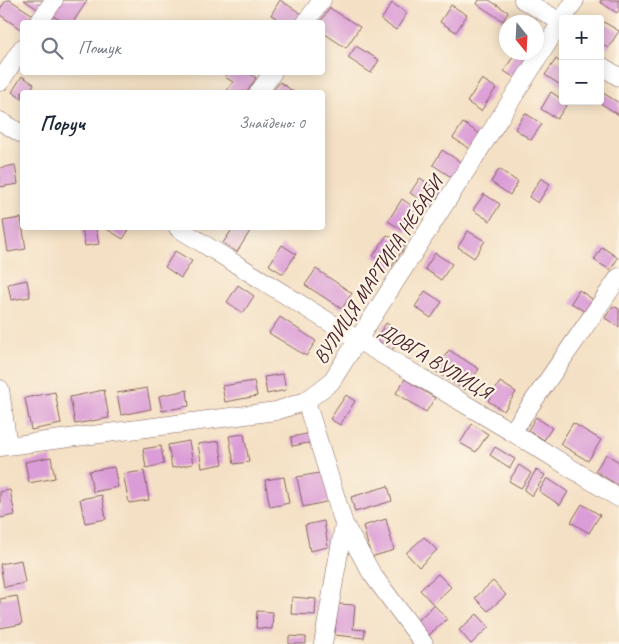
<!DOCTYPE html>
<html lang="uk">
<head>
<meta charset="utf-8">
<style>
  body { margin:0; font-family:Caveat,sans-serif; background:#f2f2f3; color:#1f2937 }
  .controls { position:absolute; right:15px; top:15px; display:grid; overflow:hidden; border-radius:5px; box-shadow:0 2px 12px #0003 }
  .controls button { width:45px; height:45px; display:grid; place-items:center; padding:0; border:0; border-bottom:1px solid #e0e1e3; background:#fff; color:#1f2937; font:25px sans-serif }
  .compass { position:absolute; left:499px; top:15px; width:45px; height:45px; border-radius:50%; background:#fff; box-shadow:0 2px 12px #0003; rotate:162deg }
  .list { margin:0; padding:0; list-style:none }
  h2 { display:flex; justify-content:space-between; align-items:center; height:65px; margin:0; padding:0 20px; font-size:21px }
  h2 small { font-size:16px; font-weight:400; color:#747a83 }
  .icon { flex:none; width:28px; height:28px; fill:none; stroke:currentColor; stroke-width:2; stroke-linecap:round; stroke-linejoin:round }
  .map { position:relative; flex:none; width:619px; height:644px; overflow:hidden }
  .search { position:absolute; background:#fff; box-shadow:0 2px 12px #0003; left:20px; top:20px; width:305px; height:55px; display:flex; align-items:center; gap:12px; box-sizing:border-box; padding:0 18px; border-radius:5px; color:#747a83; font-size:19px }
  .panel { position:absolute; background:#fff; box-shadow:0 2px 12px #0003; left:20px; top:90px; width:305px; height:140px; border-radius:5px }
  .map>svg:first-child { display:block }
  .building { fill:#db9dd7 }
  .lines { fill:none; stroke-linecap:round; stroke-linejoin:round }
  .minor-casing { stroke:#866361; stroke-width:19 }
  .minor { stroke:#fff; stroke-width:18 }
  .labels { text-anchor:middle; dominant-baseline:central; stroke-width:4.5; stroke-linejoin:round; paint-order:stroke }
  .street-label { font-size:20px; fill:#4a1f2b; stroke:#fcf5e5 }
</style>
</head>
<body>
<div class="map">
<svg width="619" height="644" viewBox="0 0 619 644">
  <rect width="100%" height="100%" fill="#fcf5e5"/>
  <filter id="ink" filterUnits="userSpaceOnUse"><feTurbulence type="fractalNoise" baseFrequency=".02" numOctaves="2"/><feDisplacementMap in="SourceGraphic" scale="10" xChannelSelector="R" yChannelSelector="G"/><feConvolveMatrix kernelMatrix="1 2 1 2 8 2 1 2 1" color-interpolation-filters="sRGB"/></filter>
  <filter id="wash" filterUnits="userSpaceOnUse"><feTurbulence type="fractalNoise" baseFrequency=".0096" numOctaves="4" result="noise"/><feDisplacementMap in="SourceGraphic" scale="20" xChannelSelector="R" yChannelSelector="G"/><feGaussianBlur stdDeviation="1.12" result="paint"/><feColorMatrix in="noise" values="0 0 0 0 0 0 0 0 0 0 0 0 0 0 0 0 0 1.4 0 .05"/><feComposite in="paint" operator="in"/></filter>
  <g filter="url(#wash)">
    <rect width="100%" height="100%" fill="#f4e0c4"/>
    <g id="blocks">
      <!-- building -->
      <path class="building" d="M6,0H10L33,15L28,22H22V30L0,15V9Z
        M24,0H46L39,10Z
        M59,0H85L87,1L73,22H63L50,14Z
        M280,0L305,16L301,22H283L271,15Z
        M479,0H489L508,12L503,21L477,4Z
        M601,0H619V10L617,13L600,2Z
        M392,3L407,13L396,30L381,20Z
        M451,5L467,15L456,32L440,22Z
        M330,8L360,27L346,48L322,32V22H320Z
        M602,21L619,31L608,48L600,42V23Z
        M356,46L379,60L371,73L348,58Z
        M516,52H528L533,56L518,80L504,71Z
        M556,59L563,64L562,86L545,75Z
        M229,72H248L256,78L247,92H226L233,82L225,77Z
        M22,76L34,84L29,92H22V99L12,92Z
        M482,79L496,88L481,111L467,102Z
        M280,82L294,92H272Z
        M600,91L619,103V115L597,101H600Z
        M551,92L563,100V101L568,103L557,119L541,109Z
        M525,113L542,124L531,140L515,129Z
        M463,123L485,137L475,152L453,138Z
        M442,150L464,164L454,179L433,165Z
        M15,165L18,184L0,187V168Z
        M499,169L518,182L510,195L491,182Z
        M420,178L441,192L432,207L410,193Z
        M541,178L550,184L538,203L529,197Z
        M484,194L500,204L490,221L473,210Z
        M402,199L420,211L406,232L388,221Z
        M21,218L26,249L8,252L3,221Z
        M82,228H96L99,244L85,246Z
        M105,228H130L123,239Z
        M233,228H244L250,231L237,252L223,243Z
        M468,231L485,241L474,258L458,247Z
        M387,235L405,246L391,268L373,256Z
        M282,245L296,254L283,274L269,265Z
        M602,247L618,258L610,270L594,260Z
        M175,251L192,261L181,278L165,267Z
        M435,253L452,264L441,280L425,269Z
        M316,269L352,293L342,309L305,285Z
        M27,280L30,297L11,300L8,284Z
        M238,285L254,296L243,313L227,302Z
        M579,290L595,301L587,313L571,303Z
        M425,291L442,302L431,318L415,307Z
        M613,306L619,309V327L605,318Z
        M280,317L316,341L306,356L269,333Z
        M386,323L403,334L392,350L376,339Z
        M449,350L479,369L465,390L435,371Z
        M283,374L286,390L267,394L264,377Z
        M405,379L435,398L426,412L396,393Z
        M254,381L257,396L225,402L222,386Z
        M500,382L516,392L504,411L488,401Z
        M147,388L151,409L121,415L117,393Z
        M104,390L109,418L75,424L70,397Z
        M187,390L189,406L162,411L159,396Z
        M55,392L61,424L31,430L25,398Z
        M346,395L355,401L340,425L330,419Z
        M536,417L552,428L544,440L528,430Z
        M573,423L601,440L588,461L560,444Z
        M472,424L488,434L476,452L460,443Z
        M312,433L314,442L292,446L291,437Z
        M244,434L249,462L234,464L229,436Z
        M189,441L193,464L172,468L168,445Z
        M219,441L223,464L202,468L198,444Z
        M161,446L164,464L146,468L143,449Z
        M495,447L515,459L510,468L490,455Z
        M606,454L619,462V486L595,471Z
        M51,457L55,478L29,483L25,462Z
        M519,465L531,473L521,488L509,481Z
        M114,467L118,487L93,492L89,471Z
        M536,470L545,475L532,496L524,490Z
        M144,471L149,500L129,503L123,474Z
        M325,472L330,501L303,507L297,477Z
        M284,477L289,503L270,507L265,480Z
        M547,478L568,492L560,505L539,491Z
        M388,486L392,501L355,512L351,497Z
        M10,490L15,515L0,518V492Z
        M102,495L106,519L85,523L80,499Z
        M582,504L600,515L589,533L571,522Z
        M386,519L394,550L371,557L363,526Z
        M324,521L328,547L310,551L305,525Z
        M424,537L437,550L419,567L406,553Z
        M21,560L25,583L4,587L0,564Z
        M438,574L451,587L433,604L420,590Z
        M493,581L506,595L488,611L475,598Z
        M17,596L22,624L0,628V599Z
        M292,597L316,599L315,615L291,614Z
        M337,604L355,605L353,629L365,630L364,638L335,635Z
        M434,605L447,619L429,635L416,622Z
        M257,611L273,612L272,629L256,628Z
        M477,614L489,627L471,644L459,630Z
        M289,636L306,637V644H289Z"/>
    </g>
  </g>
  <g filter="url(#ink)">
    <use href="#blocks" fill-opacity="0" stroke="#866361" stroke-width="1"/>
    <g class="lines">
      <!-- minor casing -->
      <g class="minor-casing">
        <path id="minor" d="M523,0L561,22
          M563,19L575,0
          M39,22L54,0
          M306,22L322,0
          M600,65L619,77
          M0,82L22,48
          M259,92L273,72
          M0,121L22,134
          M178,228L358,340L540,449L619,498
          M0,389L8,446
          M306,401L344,524L372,574L424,644
          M512,432L619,277
          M0,447L276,411L306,401L331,382L563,19
          M323,644L344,524"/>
      </g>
      <!-- minor -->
      <use href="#minor" class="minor"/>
    </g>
  </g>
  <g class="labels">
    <!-- street labels -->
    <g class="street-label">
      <text transform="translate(378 270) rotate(-57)">ВУЛИЦЯ МАРТИНА НЕБАБИ</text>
      <text transform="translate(435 361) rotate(31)">ДОВГА ВУЛИЦЯ</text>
    </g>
  </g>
</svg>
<div class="controls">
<button>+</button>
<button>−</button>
</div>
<svg class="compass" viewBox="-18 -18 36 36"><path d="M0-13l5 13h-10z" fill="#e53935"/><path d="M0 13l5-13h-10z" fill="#747a83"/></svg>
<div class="search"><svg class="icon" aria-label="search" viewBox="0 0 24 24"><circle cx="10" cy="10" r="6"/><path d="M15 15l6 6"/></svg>Пошук</div>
<section class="panel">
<h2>Поруч<small>Знайдено: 0</small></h2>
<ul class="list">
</ul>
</section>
</div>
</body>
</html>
